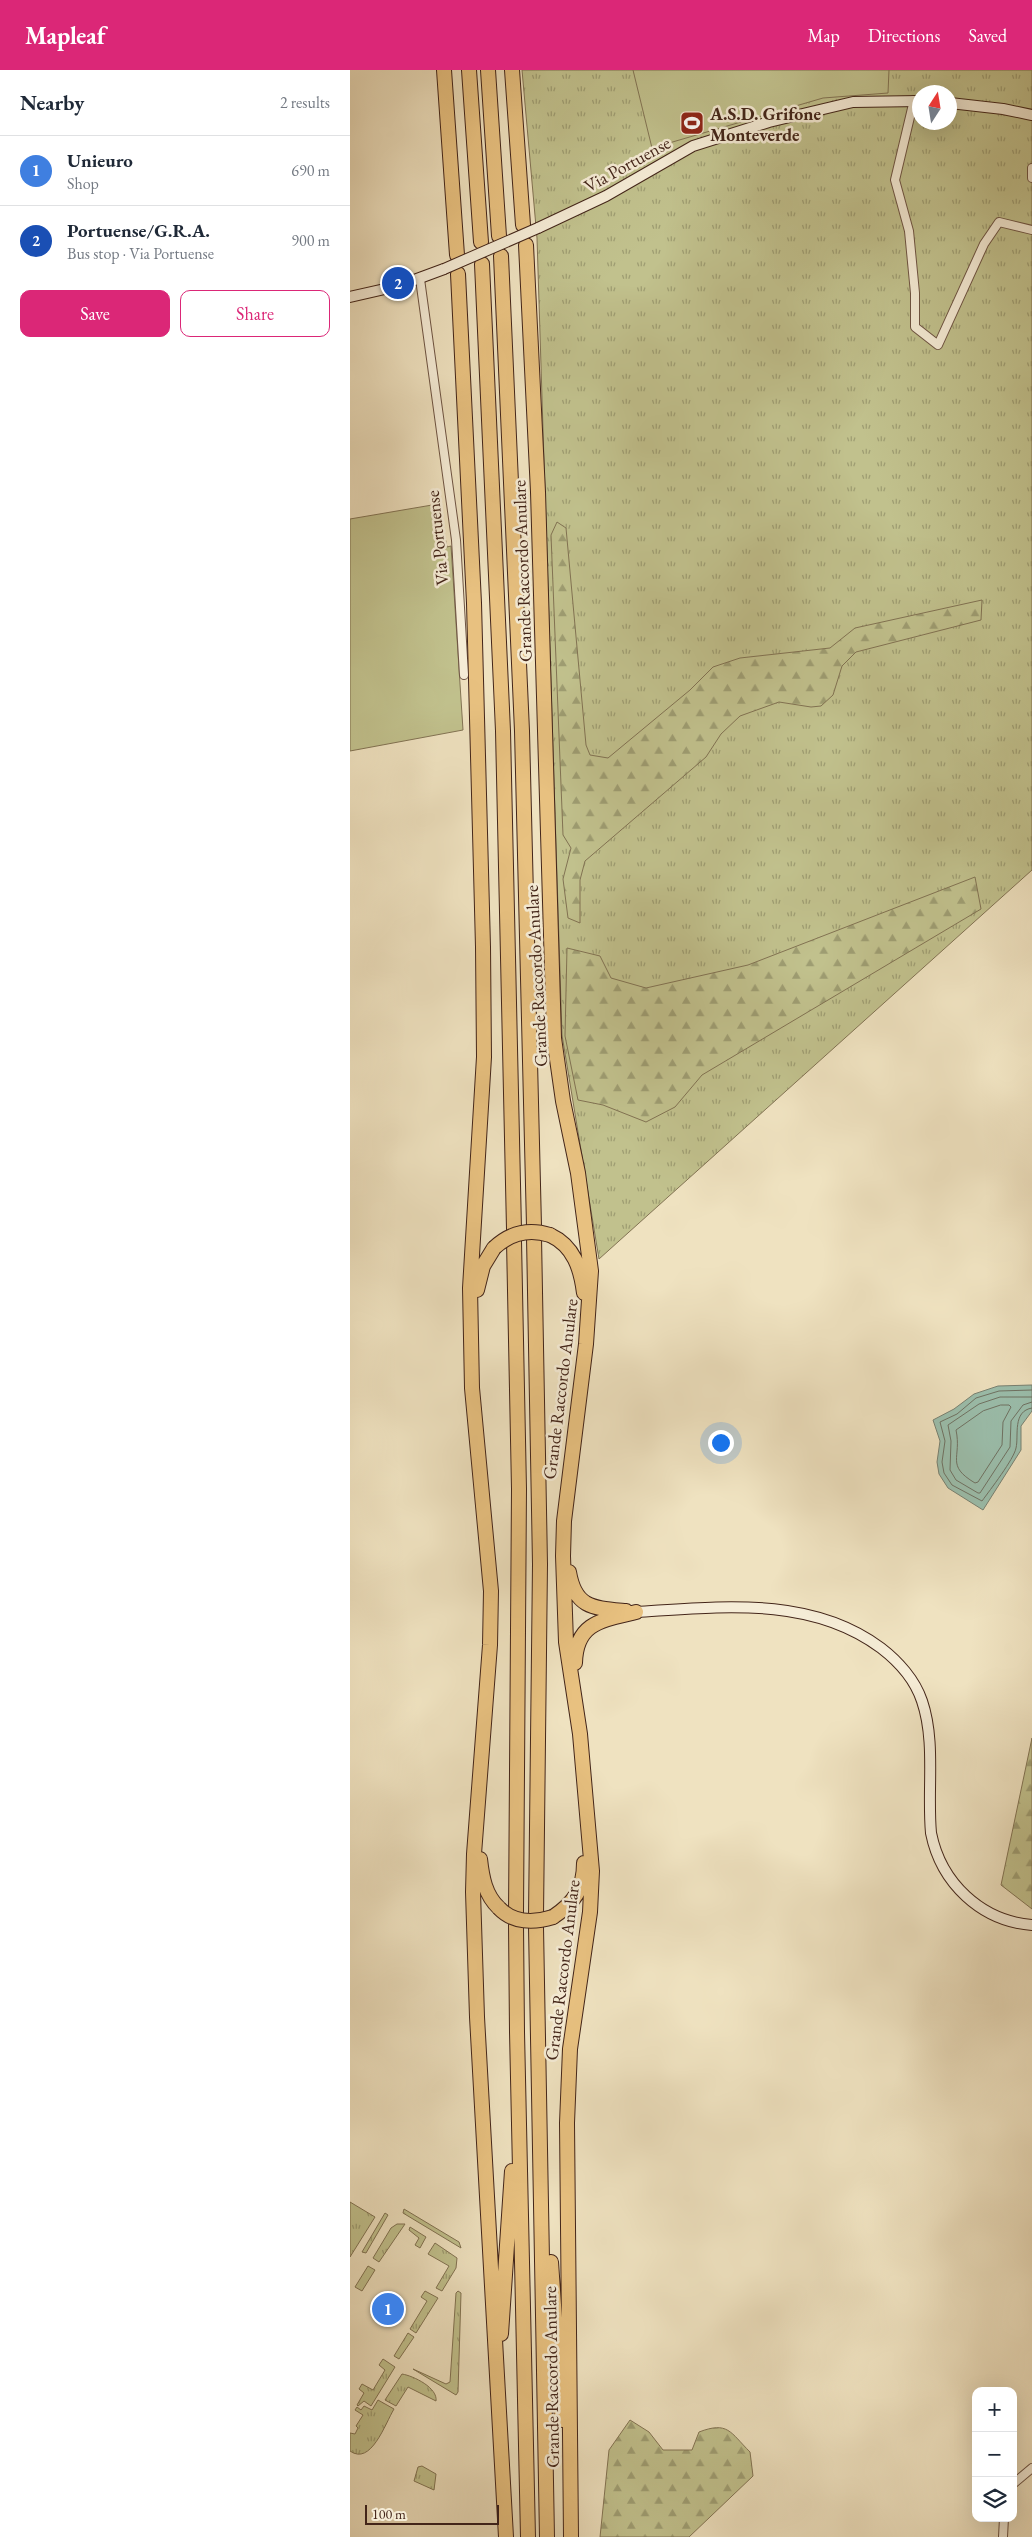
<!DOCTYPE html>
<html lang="en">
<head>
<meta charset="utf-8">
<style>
  body { margin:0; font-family:"EB Garamond",serif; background:#f2f2f3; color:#1f2937 }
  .controls { position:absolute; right:15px; bottom:15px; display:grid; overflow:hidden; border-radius:10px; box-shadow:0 5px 20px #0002 }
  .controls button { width:45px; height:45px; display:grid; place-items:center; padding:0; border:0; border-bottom:1px solid #e0e1e3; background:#fff; color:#1f2937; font:25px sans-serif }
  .compass { position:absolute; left:562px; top:15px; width:45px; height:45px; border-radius:50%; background:#fff; box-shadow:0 5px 20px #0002; rotate:12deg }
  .scale { position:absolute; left:15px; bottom:12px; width:134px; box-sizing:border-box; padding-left:5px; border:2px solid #432519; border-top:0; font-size:14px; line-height:18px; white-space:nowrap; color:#432519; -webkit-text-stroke:4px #f5ecd6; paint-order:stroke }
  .you { position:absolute; left:370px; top:1372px; width:18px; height:18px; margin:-12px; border:4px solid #fff; border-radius:50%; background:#1a73e8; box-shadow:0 0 0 8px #1a73e833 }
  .badge { display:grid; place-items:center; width:32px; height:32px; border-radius:50%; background:#db2777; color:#fff; font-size:16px; font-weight:700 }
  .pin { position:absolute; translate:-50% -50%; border:2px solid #fff; box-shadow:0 1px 5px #0006 }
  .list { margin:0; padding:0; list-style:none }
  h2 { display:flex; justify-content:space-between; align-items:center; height:65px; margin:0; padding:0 20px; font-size:21px }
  h2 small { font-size:16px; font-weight:400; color:#747a83 }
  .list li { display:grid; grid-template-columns:32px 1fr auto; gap:15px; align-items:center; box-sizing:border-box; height:70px; padding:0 20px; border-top:1px solid #e0e1e3 }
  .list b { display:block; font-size:19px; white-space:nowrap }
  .list p { margin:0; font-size:16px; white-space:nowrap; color:#747a83 }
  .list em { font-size:16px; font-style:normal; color:#747a83 }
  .actions { display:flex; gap:10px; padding:15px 20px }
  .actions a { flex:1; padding:11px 0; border:1px solid #db2777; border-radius:10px; text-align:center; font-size:18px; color:#db2777 }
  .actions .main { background:#db2777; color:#fff }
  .icon { flex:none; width:28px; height:28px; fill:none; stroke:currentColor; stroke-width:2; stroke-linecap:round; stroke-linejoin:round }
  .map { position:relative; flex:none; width:682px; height:2467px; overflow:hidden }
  header { display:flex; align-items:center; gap:30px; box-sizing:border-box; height:70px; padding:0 25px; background:#db2777; color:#fff }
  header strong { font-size:24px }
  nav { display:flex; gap:28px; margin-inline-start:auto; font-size:18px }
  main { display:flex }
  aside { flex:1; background:#fff }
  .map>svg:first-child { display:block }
  .grass { fill:url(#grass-tufts); stroke:#827353; fill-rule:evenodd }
  .forest { fill:url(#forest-firs); stroke:#827353 }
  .garden { fill:#c1c18d; stroke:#827353 }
  .water { fill:#9bbfad; stroke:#788172 }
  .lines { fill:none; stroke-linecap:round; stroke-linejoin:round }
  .shore { stroke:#6f7263; stroke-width:1 }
  .street-casing { stroke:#6e5443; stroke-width:10 }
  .secondary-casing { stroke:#432519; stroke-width:12 }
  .highway-casing { stroke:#432519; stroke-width:16 }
  .street { stroke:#f5ecd6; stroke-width:8 }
  .secondary { stroke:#f5ecd6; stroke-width:10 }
  .highway { stroke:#e8c180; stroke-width:14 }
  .secondary-bridge-casing { stroke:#432519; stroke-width:12; stroke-linecap:butt }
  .highway-bridge-casing { stroke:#432519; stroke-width:16; stroke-linecap:butt }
  .secondary-bridge { stroke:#f5ecd6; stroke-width:10 }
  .highway-bridge { stroke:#e8c180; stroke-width:14 }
  .labels { text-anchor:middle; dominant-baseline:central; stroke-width:5; stroke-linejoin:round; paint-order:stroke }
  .poi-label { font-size:18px; font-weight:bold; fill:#432519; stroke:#f5ecd6; text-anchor:start }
  .street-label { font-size:18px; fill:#432519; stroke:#f5ecd6 }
</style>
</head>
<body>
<header>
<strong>Mapleaf</strong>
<nav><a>Map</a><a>Directions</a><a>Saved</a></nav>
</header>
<main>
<aside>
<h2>Nearby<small>2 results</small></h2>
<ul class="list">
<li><span class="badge" style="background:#3f7fe0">1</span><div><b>Unieuro</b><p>Shop</p></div><em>690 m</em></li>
<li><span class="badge" style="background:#1a4fb4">2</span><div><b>Portuense/G.R.A.</b><p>Bus stop · Via Portuense</p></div><em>900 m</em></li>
</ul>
<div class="actions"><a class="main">Save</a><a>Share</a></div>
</aside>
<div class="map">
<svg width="682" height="2467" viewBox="0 0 682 2467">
  <defs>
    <pattern id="grass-tufts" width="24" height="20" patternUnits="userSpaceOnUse" patternTransform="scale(1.25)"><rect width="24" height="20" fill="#c1c18d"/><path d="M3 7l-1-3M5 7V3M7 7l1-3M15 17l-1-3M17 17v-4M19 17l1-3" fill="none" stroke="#9e9d72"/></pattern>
    <pattern id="forest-firs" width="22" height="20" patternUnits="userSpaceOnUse" patternTransform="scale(1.25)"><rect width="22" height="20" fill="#c1c18d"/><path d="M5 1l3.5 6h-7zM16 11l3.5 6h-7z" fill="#9e9d72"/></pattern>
  </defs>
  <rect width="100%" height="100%" fill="#efe2c0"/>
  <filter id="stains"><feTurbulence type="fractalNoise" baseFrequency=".004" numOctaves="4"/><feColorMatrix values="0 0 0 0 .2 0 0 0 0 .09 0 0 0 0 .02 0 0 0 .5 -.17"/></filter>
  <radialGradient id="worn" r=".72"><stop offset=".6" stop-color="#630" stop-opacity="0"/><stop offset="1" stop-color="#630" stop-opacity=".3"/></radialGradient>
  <!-- grass -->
  <path class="grass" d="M172,0H682V800L249,1189L212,965L187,168ZM570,22H600V52H570Z
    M0,2132L25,2147L0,2187Z
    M54,2139L109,2172L111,2178L53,2143Z
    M35,2143L38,2145L16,2183L12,2182Z
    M47,2154H55L29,2192L23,2188L41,2158Z
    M60,2157L76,2167L70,2178L65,2175L69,2168L59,2160Z
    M85,2173L107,2188L106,2198L92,2221L86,2218L99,2196L78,2184Z
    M18,2196L25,2200L12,2221L5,2217Z
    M75,2221L88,2228L66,2263L60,2259L77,2231L71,2227Z
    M108,2221L111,2223L108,2322L106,2325L63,2299L96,2314L100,2312L106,2223Z
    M58,2263L64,2267L49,2289L44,2286Z
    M33,2289L45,2297L21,2336L14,2331L8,2336L7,2335L14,2323L9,2319L12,2314L23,2320L35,2300L29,2295Z
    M52,2304C64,2306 88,2318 86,2331L58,2317L46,2336L35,2330Z
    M28,2330L44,2339C35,2354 21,2396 0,2381V2363L5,2364L8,2358L6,2356L13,2345L5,2340L7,2337L11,2340L14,2336L22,2340Z
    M72,2396L86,2404L84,2420L64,2411L68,2397Z"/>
  <!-- forest -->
  <path class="forest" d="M207,452L216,458L236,675L240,685L258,688L340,620L363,597L390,588L480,578L505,558L632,530L631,550L506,582L492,596L483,625L471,636L461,637L429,632L390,646L371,664L356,687L235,791L230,810V853L218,848L213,809L221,778L213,765L201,465Z
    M625,807L631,839L352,1005L325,1037L296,1052L253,1035L228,1030L215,966L217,878L250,886L261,908L296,918L398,895Z
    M682,1668V1839L651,1815Z
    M280,2350L299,2362L313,2380H342L349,2362C378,2351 380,2362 400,2382L403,2406L339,2467H250L259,2380Z"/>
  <!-- garden -->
  <path class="garden" d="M283,0H539L538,23L473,28L302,78Z
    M88,434L97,477L101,476L113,660L0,681V449Z"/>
  <!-- water -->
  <path class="water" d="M682,1315V1341L671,1356V1380L633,1440L598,1418L589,1404L587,1392L590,1371L583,1350L604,1339L624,1324L648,1316Z"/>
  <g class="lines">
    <!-- shore -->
    <path class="shore" d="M682,1320L649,1321L626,1328L607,1344L590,1352L595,1371L592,1392L594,1403L602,1415L632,1431C640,1420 664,1389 666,1378C669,1366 662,1341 682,1338
      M682,1327H650L629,1334L598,1355L601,1371L600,1400L606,1410L628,1423H630L660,1377L661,1351L673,1335L682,1332
      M651,1335H659L661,1337L653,1352L652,1375L628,1412L625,1413C595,1395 612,1388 606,1360L633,1341Z"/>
    <!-- street casing -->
    <g class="street-casing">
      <path id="street" d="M564,30L545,110L559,161L565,223V257L588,275L634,174L649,152L682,160
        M682,98V108
        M70,209L106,470L114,605
        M663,2414L682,2398
        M653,2467L654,2448"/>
    </g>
    <!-- secondary casing -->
    <g class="secondary-casing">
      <path id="secondary" d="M600,33L653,39L682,45
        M188,158L256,126L343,76L419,52L503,32L570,31
        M0,227L48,216L94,199
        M286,1542C368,1537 460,1525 531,1578C548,1591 565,1610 572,1631C586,1672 577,1720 581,1763C591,1813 631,1851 682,1855"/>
    </g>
    <!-- highway casing -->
    <g class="highway-casing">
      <path id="highway" d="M94,0L107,185
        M119,0L131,172
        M138,0L149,166
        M162,0L173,155
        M176,175L188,422L204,968L213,1031L228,1103L241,1201L236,1274L214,1451L213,1486L216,1572L230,1664L242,1801L240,1842L220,1979L217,2053L221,2467
        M151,186L172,661L184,1156
        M132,194L153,661L164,1159
        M108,204L124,533L133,877L134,987L120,1218L122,1318L141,1521L140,1575L124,1784L123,1822L127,1947L156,2467
        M200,1165C224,1176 231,1199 234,1223
        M184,1167L190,1494L186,1846
        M164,1171L169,1419L166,1843
        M127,1220L133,1196L144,1178
        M219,1502C225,1538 243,1538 276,1541
        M225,1593C226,1552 253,1550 286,1542
        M130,1789C132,1807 135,1825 149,1838
        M203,1847C224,1833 234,1819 234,1793
        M166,1855L167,1962L178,2467
        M186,1857L197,2467
        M201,2192L212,2350
        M151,2264L162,2101"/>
    </g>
    <!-- street -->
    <use href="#street" class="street"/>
    <!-- secondary -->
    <use href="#secondary" class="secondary"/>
    <!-- highway -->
    <use href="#highway" class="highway"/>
    <!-- secondary-bridge casing -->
    <g class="secondary-bridge-casing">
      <path id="secondary-bridge" d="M94,199L188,158"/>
    </g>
    <!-- highway-bridge casing -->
    <g class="highway-bridge-casing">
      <path id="highway-bridge" d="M144,1178C160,1163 178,1158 200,1165
        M149,1838C163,1853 184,1853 203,1847"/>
    </g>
    <!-- secondary-bridge -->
    <use href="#secondary-bridge" class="secondary-bridge"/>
    <!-- highway-bridge -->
    <use href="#highway-bridge" class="highway-bridge"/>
  </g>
  <!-- icons -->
  <defs>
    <g id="stadium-square" transform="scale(1.25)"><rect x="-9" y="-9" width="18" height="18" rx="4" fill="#8f2418" stroke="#f5ecd6"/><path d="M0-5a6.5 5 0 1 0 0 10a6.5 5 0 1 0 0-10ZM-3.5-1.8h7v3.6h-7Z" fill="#fff"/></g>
  </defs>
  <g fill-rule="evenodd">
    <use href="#stadium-square" x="342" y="53"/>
  </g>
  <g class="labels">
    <!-- poi labels -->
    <g class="poi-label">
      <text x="360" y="43">A.S.D. Grifone<tspan x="360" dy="21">Monteverde</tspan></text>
    </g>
    <!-- street labels -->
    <g class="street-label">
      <text transform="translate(277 94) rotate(-29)">Via Portuense</text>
      <text transform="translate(87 468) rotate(-96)">Via Portuense</text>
      <text transform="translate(172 501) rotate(-92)">Grande Raccordo Anulare</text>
      <text transform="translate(186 906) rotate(-93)">Grande Raccordo Anulare</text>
      <text transform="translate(210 1319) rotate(-83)">Grande Raccordo Anulare</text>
      <text transform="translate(212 1900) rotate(-83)">Grande Raccordo Anulare</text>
      <text transform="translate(201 2307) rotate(-91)">Grande Raccordo Anulare</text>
    </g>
  </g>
  <rect width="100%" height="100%" filter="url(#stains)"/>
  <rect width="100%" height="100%" fill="url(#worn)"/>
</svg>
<div class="controls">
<button>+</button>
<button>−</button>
<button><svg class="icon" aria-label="layers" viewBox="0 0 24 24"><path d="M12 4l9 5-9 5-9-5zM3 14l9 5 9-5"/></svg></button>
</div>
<svg class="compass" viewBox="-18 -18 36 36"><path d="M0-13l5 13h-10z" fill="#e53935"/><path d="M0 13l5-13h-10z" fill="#747a83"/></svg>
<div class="scale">100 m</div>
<div class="you"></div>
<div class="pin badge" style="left:38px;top:2239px;background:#3f7fe0">1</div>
<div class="pin badge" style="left:48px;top:213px;background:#1a4fb4">2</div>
</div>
</main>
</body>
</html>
